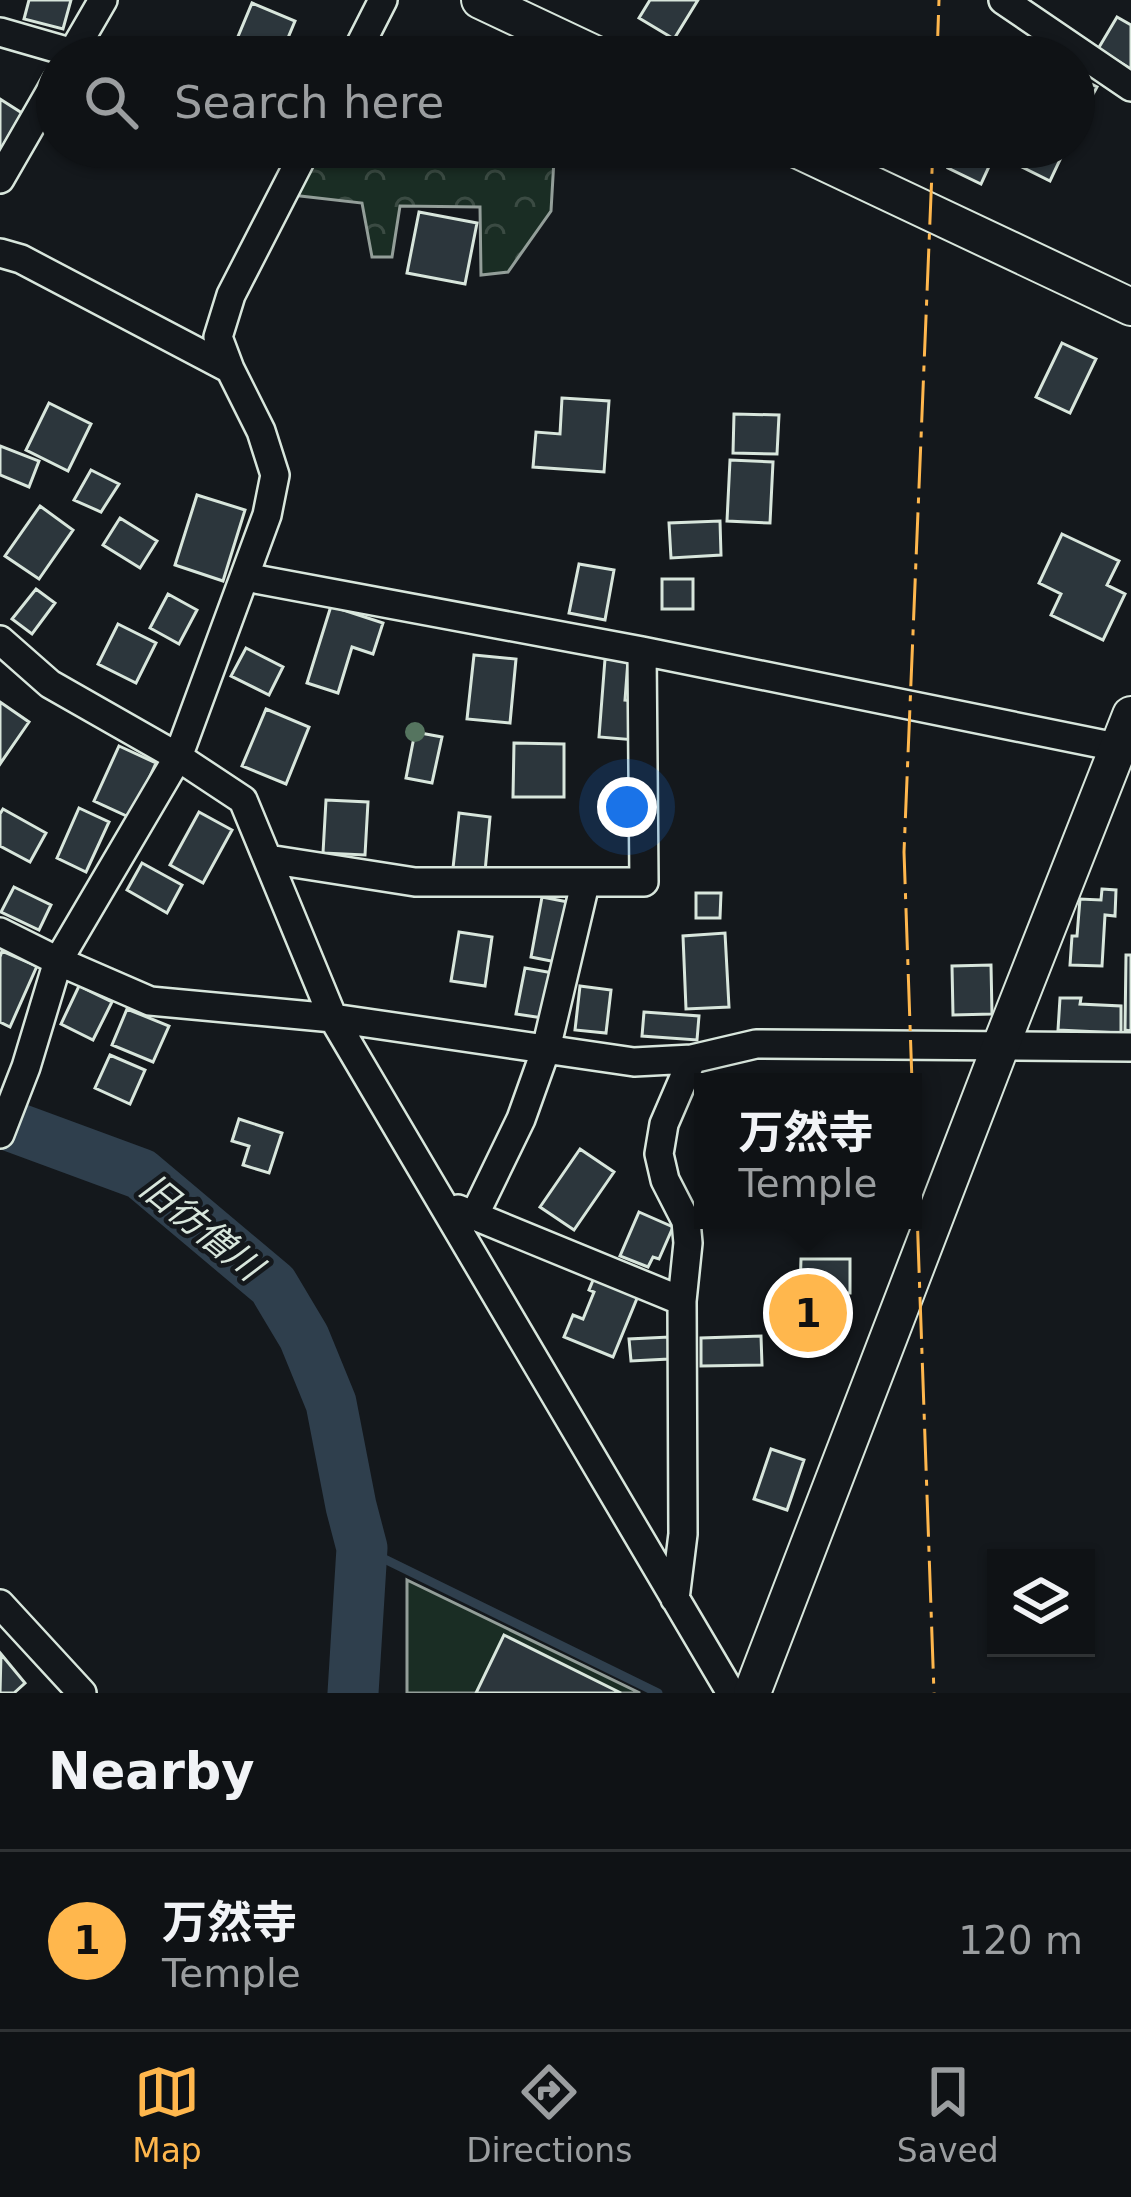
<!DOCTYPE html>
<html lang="en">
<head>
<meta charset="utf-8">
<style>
  body { margin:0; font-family:"DejaVu Sans","Noto Sans JP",sans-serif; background:#1d2022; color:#f1f3f6 }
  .controls { position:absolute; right:36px; bottom:36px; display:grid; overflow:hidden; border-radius:0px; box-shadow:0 3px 9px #0004 }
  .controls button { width:108px; height:108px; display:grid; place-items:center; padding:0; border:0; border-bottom:3px solid #2f3234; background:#0f1215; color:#f1f3f6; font:60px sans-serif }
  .you { position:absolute; left:627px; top:807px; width:42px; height:42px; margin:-30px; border:9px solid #fff; border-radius:50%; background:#1a73e8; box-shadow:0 0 0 18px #1a73e833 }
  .badge { display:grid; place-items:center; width:78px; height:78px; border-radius:50%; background:#ffb74d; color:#111; font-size:39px; font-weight:700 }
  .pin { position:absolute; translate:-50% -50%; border:6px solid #fff; box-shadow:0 3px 12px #0006 }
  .popup { position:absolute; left:694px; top:1073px; width:228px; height:156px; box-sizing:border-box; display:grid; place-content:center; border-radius:0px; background:#0f1215; filter:drop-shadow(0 3px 9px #0005); font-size:39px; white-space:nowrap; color:#9b9ea0 }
  .popup b { font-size:45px; color:#f1f3f6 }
  .popup::after { content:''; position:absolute; left:50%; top:100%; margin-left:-24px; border:24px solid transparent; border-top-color:#0f1215 }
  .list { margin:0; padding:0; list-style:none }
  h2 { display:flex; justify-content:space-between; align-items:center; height:156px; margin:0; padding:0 48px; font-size:51px }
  h2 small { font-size:39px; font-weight:400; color:#9b9ea0 }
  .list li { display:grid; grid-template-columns:78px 1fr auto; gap:36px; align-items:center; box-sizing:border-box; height:180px; padding:0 48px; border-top:3px solid #2f3234 }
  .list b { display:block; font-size:45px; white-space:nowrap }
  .list p { margin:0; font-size:39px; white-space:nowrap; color:#9b9ea0 }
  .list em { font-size:39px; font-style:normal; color:#9b9ea0 }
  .icon { flex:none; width:66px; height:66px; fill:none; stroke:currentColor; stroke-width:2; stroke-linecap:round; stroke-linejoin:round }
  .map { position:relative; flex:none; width:1131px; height:1693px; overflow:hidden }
  .search { position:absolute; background:#0f1215; box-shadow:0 3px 9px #0004; left:36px; right:36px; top:36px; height:132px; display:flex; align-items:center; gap:30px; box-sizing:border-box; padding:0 42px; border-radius:66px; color:#9b9ea0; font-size:45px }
  .sheet { height:336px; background:#0f1215 }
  nav { display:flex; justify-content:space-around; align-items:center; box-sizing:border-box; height:168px; border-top:3px solid #2f3234; background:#0f1215; font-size:33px; color:#9b9ea0 }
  nav a { display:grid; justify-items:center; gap:6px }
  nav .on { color:#ffb74d }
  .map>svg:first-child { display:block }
  .green { fill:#1a2d24; stroke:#939e99; stroke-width:3 }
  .forest { fill:url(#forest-crowns); stroke:#939e99; stroke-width:3 }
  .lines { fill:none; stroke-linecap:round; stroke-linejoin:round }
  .stream { stroke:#2f3f4d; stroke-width:9 }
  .river { stroke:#2f3f4d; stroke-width:51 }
  .building { fill:#2c363c; stroke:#d8e6dc; stroke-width:3 }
  .street-casing { stroke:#d8e6dc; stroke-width:32 }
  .secondary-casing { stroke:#d8e6dc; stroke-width:40 }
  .street { stroke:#14181c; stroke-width:27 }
  .secondary { stroke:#14181c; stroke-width:36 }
  .power { stroke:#ffb74d; stroke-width:3; stroke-dasharray:42 9 6 9; stroke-linecap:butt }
  .tree { fill:#55745f }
  .labels { text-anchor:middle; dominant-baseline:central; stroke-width:9; stroke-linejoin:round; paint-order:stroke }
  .water-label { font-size:36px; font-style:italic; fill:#d8e6dc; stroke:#14181c }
</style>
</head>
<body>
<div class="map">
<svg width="1131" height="1693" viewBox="0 0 1131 1693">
  <defs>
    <pattern id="forest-crowns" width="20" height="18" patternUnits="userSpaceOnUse" patternTransform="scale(3)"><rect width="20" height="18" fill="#1a2d24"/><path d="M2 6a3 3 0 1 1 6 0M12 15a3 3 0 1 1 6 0" fill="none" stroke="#3b4b43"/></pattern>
  </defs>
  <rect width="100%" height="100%" fill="#14181c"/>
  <!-- green -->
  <path class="green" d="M407,1580L640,1693H407Z"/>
  <!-- forest -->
  <path class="forest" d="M323,147H427L554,159L551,211L508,272L481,275L480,207L400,206L392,257H372L362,203L283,194Z"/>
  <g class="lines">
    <!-- stream -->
    <path class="stream" d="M362,1548L658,1693"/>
    <!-- river -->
    <path class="river" d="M0,1122L141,1174L273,1285L304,1337L331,1403L351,1506L362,1548L353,1693"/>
  </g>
  <!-- building -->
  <path class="building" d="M29,0H71L63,29L24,19Z
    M650,0H698L674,39L639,18Z
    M252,3L295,21L280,57H247L232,51Z
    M1117,17L1131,25V69L1098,49Z
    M164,38L198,51L195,57H129L136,39L160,48Z
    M1074,75L1097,87L1074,130Z
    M0,99L22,113L0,151Z
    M958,147H998L981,184L948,168Z
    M1026,147H1066L1050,181L1018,165Z
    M419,212L477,223L465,284L407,273Z
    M1062,343L1096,359L1070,413L1036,397Z
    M562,398L609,401L604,472L533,467L536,432L560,434Z
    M49,403L91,424L68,471L26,450Z
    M734,414L779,415L777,454L733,453Z
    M0,446L39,461L29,487L0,475Z
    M730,460L773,462L770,523L727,521Z
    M91,470L119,484L101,512L74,500Z
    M197,495L245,510L223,581L175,565Z
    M40,506L73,530L39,579L5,556Z
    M120,518L157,541L140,568L103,545Z
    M720,521L721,555L671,558L669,523Z
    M1062,534L1119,561L1107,585L1125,594L1103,640L1051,615L1061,594L1039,583Z
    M579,564L614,570L605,620L569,613Z
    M662,579H693V609H662Z
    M36,589L55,603L32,634L12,619Z
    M168,594L197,610L179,644L150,628Z
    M331,606L383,623L373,654L352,647L338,693L307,683Z
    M118,624L156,643L136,683L98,664Z
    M246,648L283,667L269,695L231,676Z
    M474,655L516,659L510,723L467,719Z
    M605,659L628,660L625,700L638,701L635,740L599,737Z
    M0,702L29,722L0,764Z
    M266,709L309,727L286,784L242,766Z
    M415,732L442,737L432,783L406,778Z
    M514,743L564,744V797H513Z
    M119,746L156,763L131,818L94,801Z
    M326,800L368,802L365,855L323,853Z
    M79,808L109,822L86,872L57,858Z
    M3,809L46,833L30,862L0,846V814Z
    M199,812L232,830L203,883L170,865Z
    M459,813L490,817L485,872L453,868Z
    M142,863L182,885L167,913L127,890Z
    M14,887L51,905L39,930L1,912Z
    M1102,889L1116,890L1115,916L1105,915L1102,966L1070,965L1072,936H1077L1080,899L1101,900Z
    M696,893H721L720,918H696Z
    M542,897L573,903L561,963L531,957Z
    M459,932L492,937L485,986L451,981Z
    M725,933L729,1007L686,1009L683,936Z
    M2,951L37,966L10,1027L0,1022V957Z
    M1126,955H1131V1031L1125,1030Z
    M991,965L992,1014L953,1015L952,966Z
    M525,968L553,973L543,1018L516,1014Z
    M79,986L112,1002L93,1040L61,1024Z
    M580,986L611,990L606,1033L575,1030Z
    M1060,998H1081L1080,1004L1121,1006V1033L1058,1030Z
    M127,1009L169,1026L153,1062L112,1045Z
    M644,1012L699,1016L697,1040L642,1036Z
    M110,1055L145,1070L130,1104L95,1088Z
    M239,1119L282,1133L269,1173L243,1165L249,1146L232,1141Z
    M580,1149L614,1172L574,1230L540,1207Z
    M639,1212L673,1227L659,1259L653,1257L648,1267L620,1256Z
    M801,1259H850V1293H827L826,1333H789V1291H800Z
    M596,1273L640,1291L613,1357L564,1337L573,1315L583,1319L594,1292L589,1290Z
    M761,1336L762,1365L701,1366V1338Z
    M669,1337V1359L631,1361L629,1339Z
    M771,1449L804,1460L787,1510L754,1499Z
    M504,1635L621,1693H476Z
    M1,1654L25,1683L14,1693H0Z"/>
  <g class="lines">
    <!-- street casing -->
    <g class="street-casing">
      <path id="street" d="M1003,0L1131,87
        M0,32L73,53
        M70,57L103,0
        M354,57L383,0
        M0,179L57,80
        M0,253L21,259L230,369
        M245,577L642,651L1131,750
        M0,640L50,684L178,757L243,800L333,1018L731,1693
        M268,859L415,882H644L642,651
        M0,932L58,961L150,1001L333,1018L634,1062L692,1059L756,1044L1131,1047
        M0,1134L26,1067L58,961L178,757L267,515L275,475L261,431L230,369L218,337L231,295L307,147
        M458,1209L682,1301
        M475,1214L521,1119L546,1049L585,884
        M675,1599L683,1534L682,1301L688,1243L686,1221L665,1180L659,1154L664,1124L692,1059
        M0,1604L82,1693"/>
    </g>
    <!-- secondary casing -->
    <g class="secondary-casing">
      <path id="secondary" d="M480,0L601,57
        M792,147L1131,307
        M752,1693L1001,1045L1131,715"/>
    </g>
    <!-- street -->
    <use href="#street" class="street"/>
    <!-- secondary -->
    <use href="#secondary" class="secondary"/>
    <!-- power -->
    <path class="power" d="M937,57L939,0
      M912,1082L904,852L933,147
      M913,1099L934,1693"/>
  </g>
  <!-- trees -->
  <circle class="tree" cx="415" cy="732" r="10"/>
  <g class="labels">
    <!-- water labels -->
    <g class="water-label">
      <text transform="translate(201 1227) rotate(39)">旧彷僧川</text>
    </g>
  </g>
</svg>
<div class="controls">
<button><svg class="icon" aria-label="layers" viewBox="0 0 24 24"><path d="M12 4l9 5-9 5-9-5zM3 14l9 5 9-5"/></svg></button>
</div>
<div class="you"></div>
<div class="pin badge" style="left:808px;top:1313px">1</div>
<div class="popup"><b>万然寺</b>Temple</div>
<div class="search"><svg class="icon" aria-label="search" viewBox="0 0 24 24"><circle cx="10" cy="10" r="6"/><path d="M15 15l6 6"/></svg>Search here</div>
</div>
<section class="sheet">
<h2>Nearby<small></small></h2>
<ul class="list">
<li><span class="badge">1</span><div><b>万然寺</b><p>Temple</p></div><em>120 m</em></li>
</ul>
</section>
<nav>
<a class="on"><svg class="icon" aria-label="map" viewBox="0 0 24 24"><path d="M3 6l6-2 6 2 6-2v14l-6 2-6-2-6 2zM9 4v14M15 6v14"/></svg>Map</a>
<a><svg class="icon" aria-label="directions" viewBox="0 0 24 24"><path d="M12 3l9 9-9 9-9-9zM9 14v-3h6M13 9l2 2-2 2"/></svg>Directions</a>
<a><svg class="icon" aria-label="saved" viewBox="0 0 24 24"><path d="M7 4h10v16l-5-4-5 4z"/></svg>Saved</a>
</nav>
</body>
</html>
